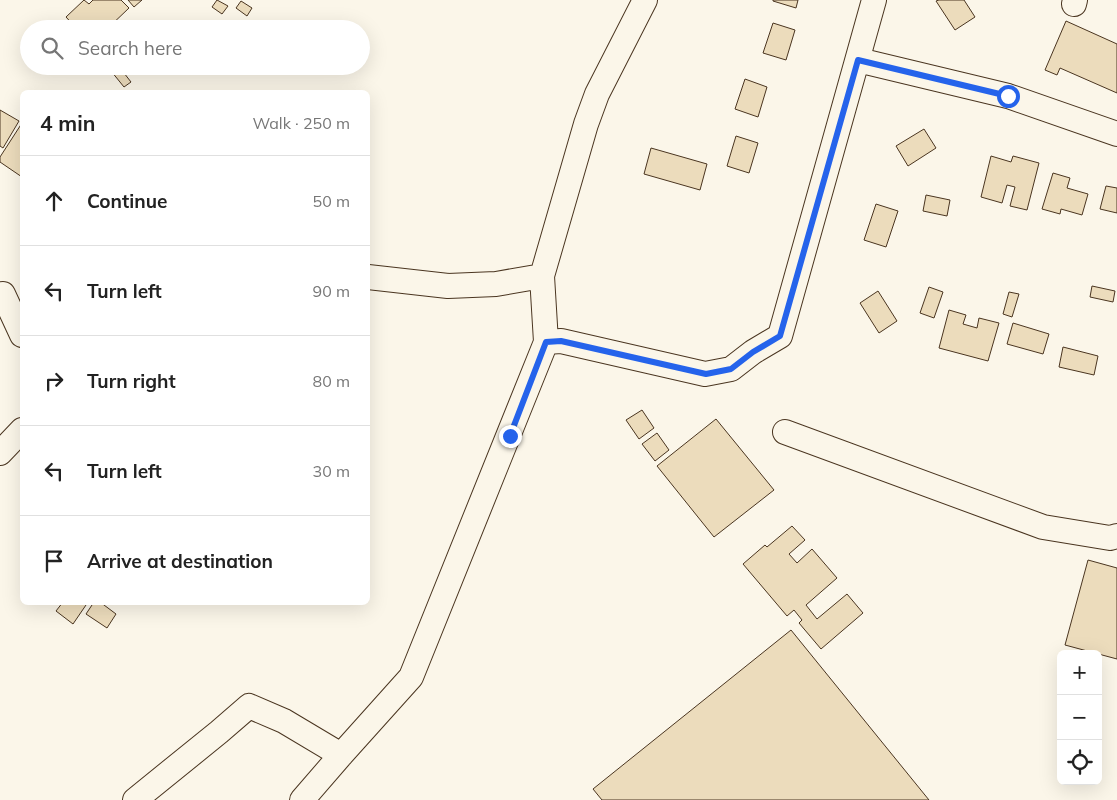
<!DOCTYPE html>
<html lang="en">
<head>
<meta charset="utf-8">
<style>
  body { margin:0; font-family:Mulish,sans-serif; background:#f6f6f6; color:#222 }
  .controls { position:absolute; right:15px; bottom:15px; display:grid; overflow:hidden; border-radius:8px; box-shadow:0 5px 20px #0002 }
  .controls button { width:45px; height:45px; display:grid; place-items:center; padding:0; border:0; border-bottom:1px solid #e0e0e0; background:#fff; color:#222; font:25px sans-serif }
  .stop { position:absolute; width:15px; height:15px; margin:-11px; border:4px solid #2563eb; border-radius:50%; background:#fff }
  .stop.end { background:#2563eb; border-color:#fff; box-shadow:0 1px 5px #0008 }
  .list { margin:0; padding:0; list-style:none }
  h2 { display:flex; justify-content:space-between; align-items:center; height:65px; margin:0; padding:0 20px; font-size:21px }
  h2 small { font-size:16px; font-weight:400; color:#767676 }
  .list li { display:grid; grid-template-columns:32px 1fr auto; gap:15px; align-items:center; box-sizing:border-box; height:90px; padding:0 20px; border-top:1px solid #e0e0e0 }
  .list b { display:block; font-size:19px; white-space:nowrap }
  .list em { font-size:16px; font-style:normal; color:#767676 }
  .icon { flex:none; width:28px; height:28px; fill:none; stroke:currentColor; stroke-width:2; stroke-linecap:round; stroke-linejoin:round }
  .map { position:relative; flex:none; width:1117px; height:800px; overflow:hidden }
  .search { position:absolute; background:#fff; box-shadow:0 5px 20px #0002; left:20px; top:20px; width:350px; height:55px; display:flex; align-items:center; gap:12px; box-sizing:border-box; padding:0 18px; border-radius:28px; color:#767676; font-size:19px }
  .panel { position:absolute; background:#fff; box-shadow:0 5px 20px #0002; left:20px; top:90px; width:350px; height:515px; border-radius:8px }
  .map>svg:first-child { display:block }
  .building { fill:#ecdcbc; stroke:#4a3520 }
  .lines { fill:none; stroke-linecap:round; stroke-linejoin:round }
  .minor-casing { stroke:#4a3520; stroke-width:26 }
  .minor { stroke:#fbf6e9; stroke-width:24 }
  .route { stroke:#2563eb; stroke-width:6 }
</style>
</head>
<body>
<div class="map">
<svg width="1117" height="800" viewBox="0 0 1117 800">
  <rect width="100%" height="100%" fill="#fbf6e9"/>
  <!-- building -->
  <path class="building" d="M84,0L89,4L93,0H121L129,8L107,29H77L66,17Z
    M128,0H142L134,7Z
    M217,0L228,6L222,14L212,7Z
    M773,0H798L796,8L773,1Z
    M939,0H964L975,17L955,30L936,1Z
    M241,1L252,8L247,16L236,8Z
    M1066,21L1117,44V93L1060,68L1057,75L1045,70Z
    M773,23L795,30L786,60L763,53Z
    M107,66H128L129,68L124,73L131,82L124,87Z
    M745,79L767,87L758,117L735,109Z
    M0,110L19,121L3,148L0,146Z
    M22,123V177L0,162V157Z
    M924,129L936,148L908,166L896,146Z
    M736,136L758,143L749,173L727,166Z
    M651,148L707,164L700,190L644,174Z
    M991,156L1011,162L1013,156L1039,163L1027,210L1010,206L1015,187L1007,185L1002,203L981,197Z
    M1053,173L1070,178L1067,188L1088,194L1082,215L1061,209L1060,214L1042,209Z
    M1106,186L1117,188V213L1100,209Z
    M926,195L950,200L947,216L923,211Z
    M876,204L898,211L886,247L864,240Z
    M1092,286L1115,291L1113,302L1090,297Z
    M929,287L943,292L934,318L920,313Z
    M878,291L897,321L879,333L860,303Z
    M1009,292L1019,294L1012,317L1003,314Z
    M949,310L966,315L963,324L977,328L979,318L999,323L988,361L939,348Z
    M1013,323L1049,334L1043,354L1007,344Z
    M1063,347L1098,356L1094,375L1059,367Z
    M642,410L654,428L639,439L626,420Z
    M716,419L774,490L714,537L657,466Z
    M657,433L669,450L655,461L642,444Z
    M792,526L805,540L789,554L797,563L812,549L837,578L806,605L817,619L847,594L863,613L821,649L799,623L802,620L794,610L787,616L743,564L765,545L767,547Z
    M1088,560L1117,568V659L1065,645Z
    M63,602H83L86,605L73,624L56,611Z
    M94,602H100L116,614L107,628L86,614Z
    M791,630L929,800H602L593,789Z"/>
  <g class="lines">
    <!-- minor casing -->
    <g class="minor-casing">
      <path id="minor" d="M1074,4L1075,0
        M858,60L1008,96L1117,134
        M368,277L448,286L496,284L542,276L586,124L597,94L645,0
        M3,294L22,335
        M546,342L561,341L705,374L731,369L753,352L780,336L874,0
        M785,432L1043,527L1110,538L1117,536
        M0,453L22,430
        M135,800L219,732L249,706L284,721L341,755
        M302,800L341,755L411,677L546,342L542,276"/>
    </g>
    <!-- minor -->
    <use href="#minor" class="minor"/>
  </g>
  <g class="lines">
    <!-- route -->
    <path class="route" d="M510,436L546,342L561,341L706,374L731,369L753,352L780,336L858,60L1008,96"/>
  </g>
</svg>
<div class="controls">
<button>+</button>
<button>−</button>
<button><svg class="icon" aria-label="locate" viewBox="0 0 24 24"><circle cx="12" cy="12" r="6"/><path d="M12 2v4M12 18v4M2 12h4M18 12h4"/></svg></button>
</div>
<div class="stop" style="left:1008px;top:96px"></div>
<div class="stop end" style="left:510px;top:436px"></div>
<div class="search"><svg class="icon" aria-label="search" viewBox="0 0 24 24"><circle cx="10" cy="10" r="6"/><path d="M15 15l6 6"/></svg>Search here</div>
<section class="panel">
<h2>4 min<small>Walk · 250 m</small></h2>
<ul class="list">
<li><svg class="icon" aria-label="ahead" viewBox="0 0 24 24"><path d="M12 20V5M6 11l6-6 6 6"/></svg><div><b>Continue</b></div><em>50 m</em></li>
<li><svg class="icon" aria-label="left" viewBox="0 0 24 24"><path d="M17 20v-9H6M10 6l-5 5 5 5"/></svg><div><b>Turn left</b></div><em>90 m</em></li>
<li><svg class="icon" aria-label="right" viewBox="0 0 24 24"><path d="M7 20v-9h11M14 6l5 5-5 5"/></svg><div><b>Turn right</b></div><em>80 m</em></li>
<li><svg class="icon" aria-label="left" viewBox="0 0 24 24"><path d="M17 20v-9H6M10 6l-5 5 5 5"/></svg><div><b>Turn left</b></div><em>30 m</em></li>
<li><svg class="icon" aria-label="arrive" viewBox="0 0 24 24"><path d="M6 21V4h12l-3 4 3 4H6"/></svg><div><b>Arrive at destination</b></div></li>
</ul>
</section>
</div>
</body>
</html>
